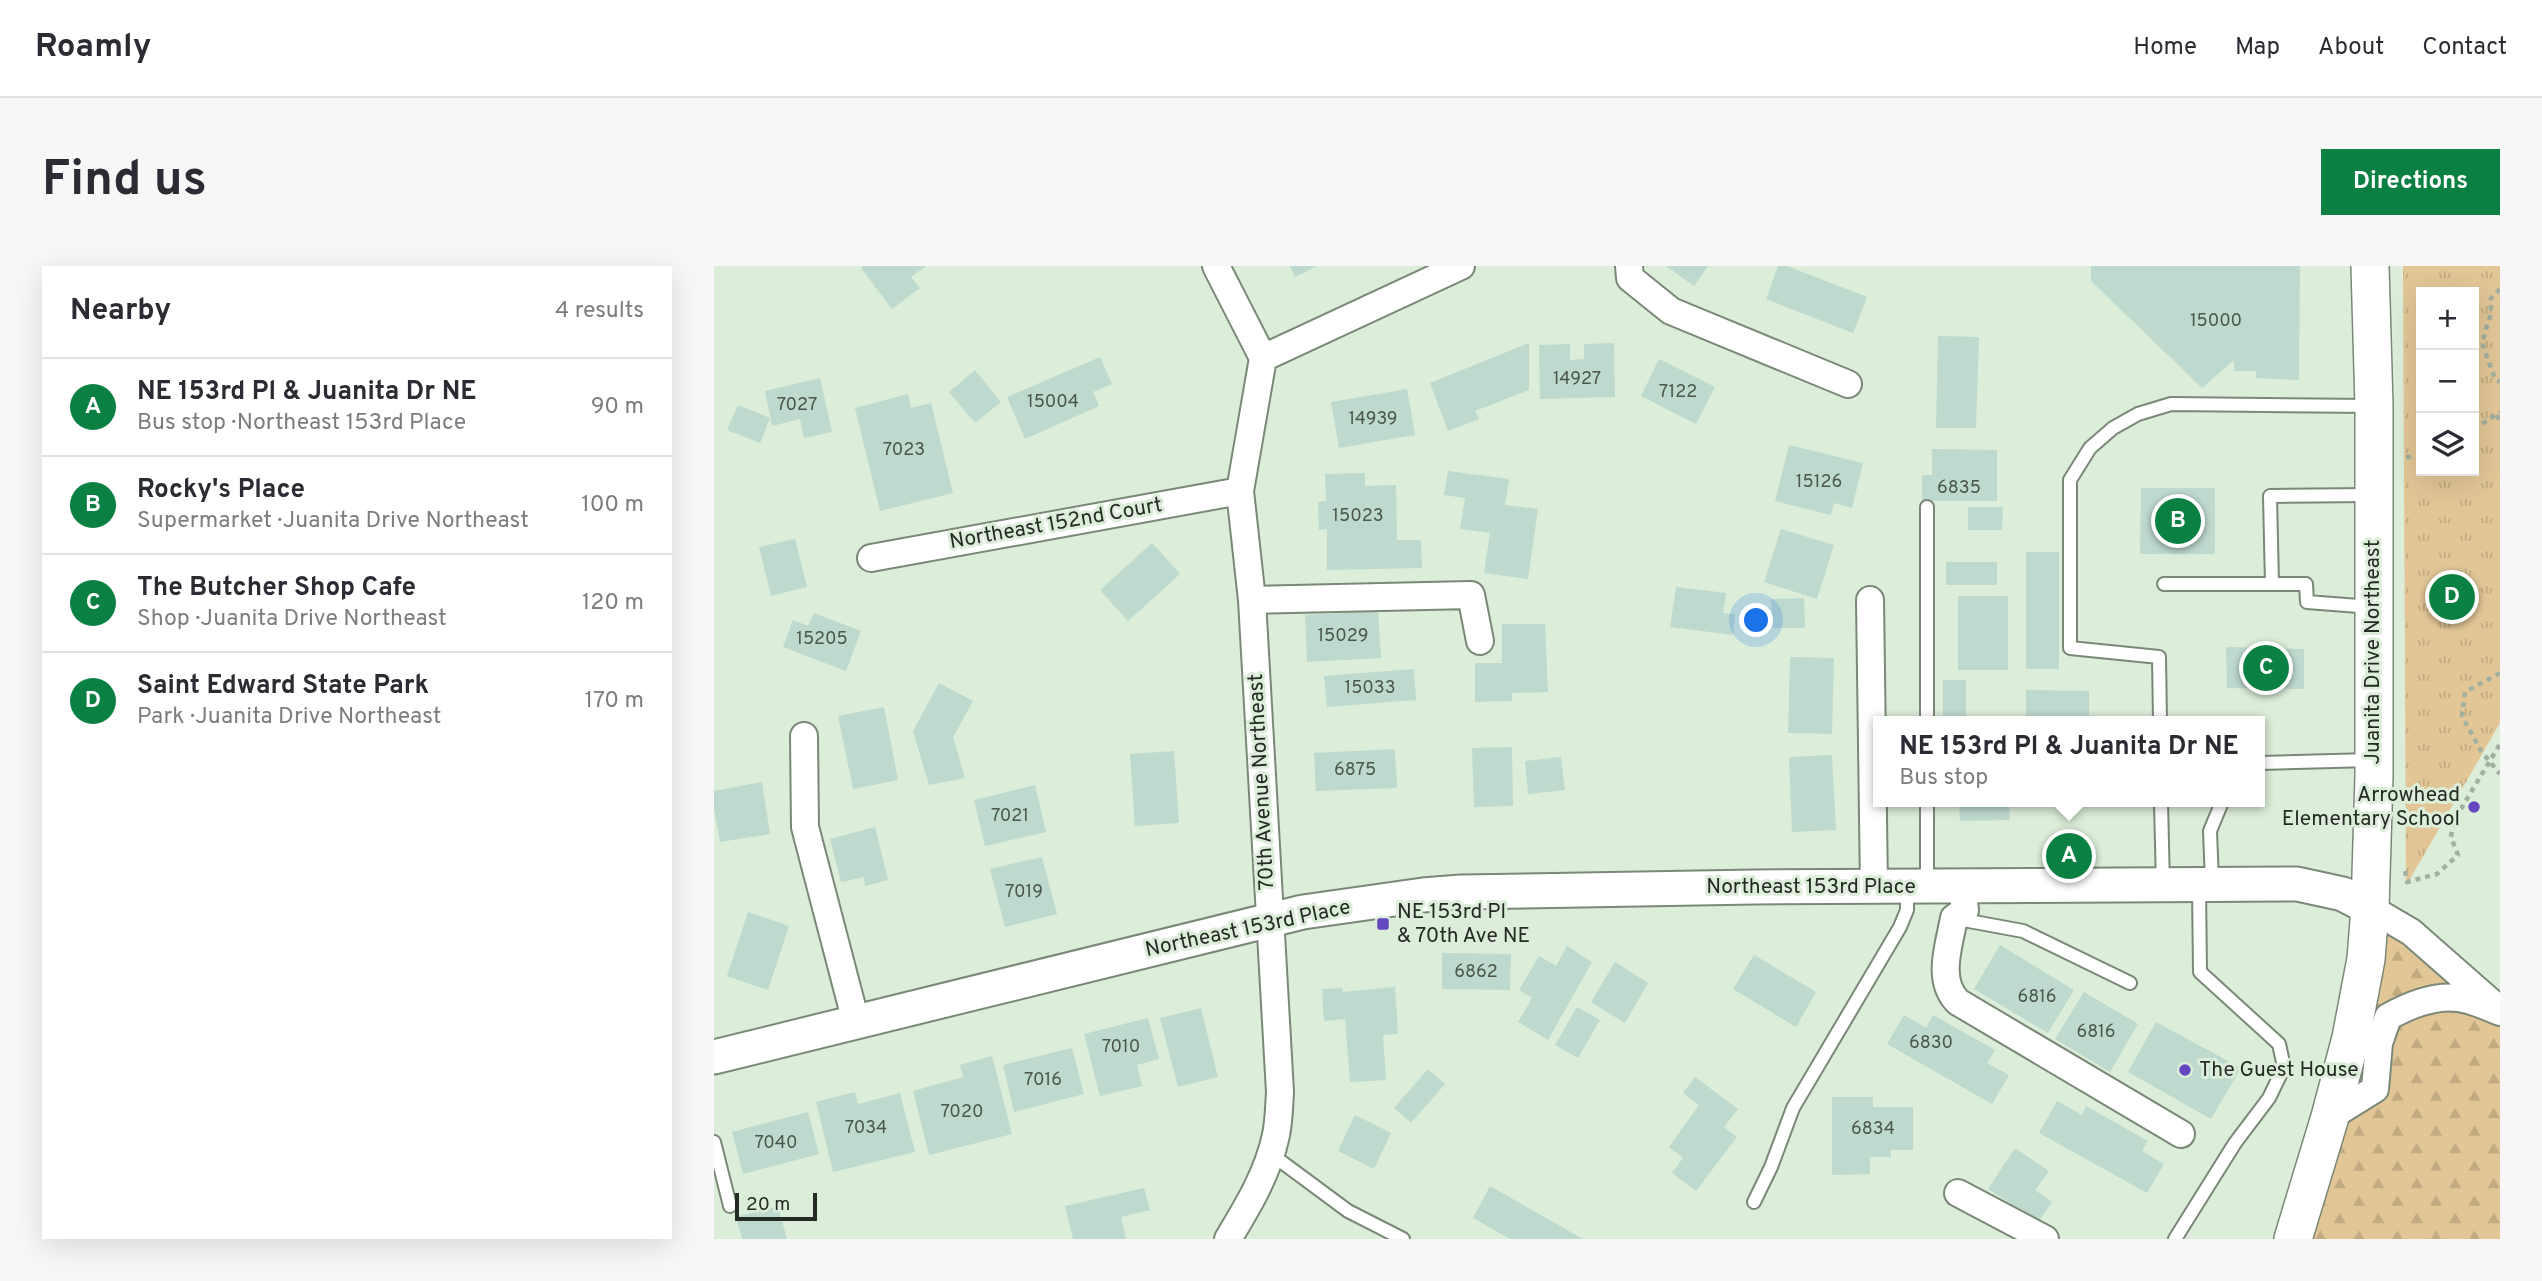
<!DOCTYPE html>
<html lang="en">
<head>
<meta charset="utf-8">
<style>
  body { margin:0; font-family:Overpass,sans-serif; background:#f7f7f7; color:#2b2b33 }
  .controls { position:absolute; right:21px; top:21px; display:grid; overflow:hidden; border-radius:0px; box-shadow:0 7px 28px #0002 }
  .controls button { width:63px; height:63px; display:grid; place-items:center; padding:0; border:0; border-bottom:2px solid #e1e1e2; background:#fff; color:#2b2b33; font:35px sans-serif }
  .scale { position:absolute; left:21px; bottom:18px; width:82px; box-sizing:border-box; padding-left:7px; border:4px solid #242b23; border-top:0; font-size:19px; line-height:24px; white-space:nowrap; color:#242b23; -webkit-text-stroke:5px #dcedd9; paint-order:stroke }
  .you { position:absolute; left:1043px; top:355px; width:24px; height:24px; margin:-18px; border:5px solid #fff; border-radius:50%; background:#1a73e8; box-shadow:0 0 0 10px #1a73e833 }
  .badge { display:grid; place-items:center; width:46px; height:46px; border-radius:50%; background:#0b8043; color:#fff; font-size:23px; font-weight:700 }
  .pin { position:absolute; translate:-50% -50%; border:4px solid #fff; box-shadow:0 2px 7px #0006 }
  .popup { position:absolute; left:1159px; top:450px; width:392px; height:91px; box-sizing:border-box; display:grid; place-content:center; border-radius:0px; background:#fff; filter:drop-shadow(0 2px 5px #0005); font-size:23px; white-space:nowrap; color:#7c7c81 }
  .popup b { font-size:26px; color:#2b2b33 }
  .popup::after { content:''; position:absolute; left:50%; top:100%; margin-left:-14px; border:14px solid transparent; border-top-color:#fff }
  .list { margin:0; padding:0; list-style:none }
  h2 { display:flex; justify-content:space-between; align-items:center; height:91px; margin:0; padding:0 28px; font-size:30px }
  h2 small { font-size:23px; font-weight:400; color:#7c7c81 }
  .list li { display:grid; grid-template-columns:46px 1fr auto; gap:21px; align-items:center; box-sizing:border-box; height:98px; padding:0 28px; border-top:2px solid #e1e1e2 }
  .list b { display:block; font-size:26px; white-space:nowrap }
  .list p { margin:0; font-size:23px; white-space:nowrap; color:#7c7c81 }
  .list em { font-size:23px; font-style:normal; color:#7c7c81 }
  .icon { flex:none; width:38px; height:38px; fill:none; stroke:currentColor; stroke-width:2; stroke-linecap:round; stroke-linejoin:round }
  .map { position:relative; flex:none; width:1786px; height:973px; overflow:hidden; border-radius:0px }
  header { display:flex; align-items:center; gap:42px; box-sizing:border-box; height:98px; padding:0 35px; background:#fff; border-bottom:2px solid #e1e1e2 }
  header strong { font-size:33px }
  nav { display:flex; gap:38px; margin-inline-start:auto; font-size:24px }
  .intro { display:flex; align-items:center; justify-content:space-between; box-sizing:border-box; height:168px; padding:0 42px }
  h1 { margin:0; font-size:49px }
  .button { padding:18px 32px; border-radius:0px; background:#0b8043; color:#fff; font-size:24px; font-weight:700 }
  main { display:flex; gap:42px; padding:0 42px }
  aside { flex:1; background:#fff; border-radius:0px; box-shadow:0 7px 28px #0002 }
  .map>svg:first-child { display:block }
  .forest { fill:url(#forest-firs) }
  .park { fill:url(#park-tufts); fill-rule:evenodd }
  .building { fill:#bed9ce }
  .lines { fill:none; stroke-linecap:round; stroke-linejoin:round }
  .service-casing { stroke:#7a8977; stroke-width:16 }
  .minor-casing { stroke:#7a8977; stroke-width:30 }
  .tertiary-casing { stroke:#7a8977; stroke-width:37 }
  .secondary-casing { stroke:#7a8977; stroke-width:40 }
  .path { stroke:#a2b0a0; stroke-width:4.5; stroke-dasharray:5 5; stroke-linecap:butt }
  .service { stroke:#fff; stroke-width:12 }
  .minor { stroke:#fff; stroke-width:26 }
  .tertiary { stroke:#fff; stroke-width:33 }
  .secondary { stroke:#fff; stroke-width:37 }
  .poi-dot { fill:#6547c0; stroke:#dcedd9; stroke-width:2.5 }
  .labels { text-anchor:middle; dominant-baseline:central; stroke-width:6; stroke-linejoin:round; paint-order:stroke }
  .number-label { font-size:18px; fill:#4a564e }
  .street-label { font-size:21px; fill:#242b23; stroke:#dcedd9 }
  .poi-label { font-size:21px; fill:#242b23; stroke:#dcedd9; text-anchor:start }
</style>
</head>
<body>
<header>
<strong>Roamly</strong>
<nav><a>Home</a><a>Map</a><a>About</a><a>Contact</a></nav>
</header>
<div class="intro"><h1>Find us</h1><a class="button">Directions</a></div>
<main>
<aside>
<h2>Nearby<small>4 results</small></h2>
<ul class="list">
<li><span class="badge">A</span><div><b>NE 153rd Pl &amp; Juanita Dr NE</b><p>Bus stop · Northeast 153rd Place</p></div><em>90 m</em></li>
<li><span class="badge">B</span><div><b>Rocky's Place</b><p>Supermarket · Juanita Drive Northeast</p></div><em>100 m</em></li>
<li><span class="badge">C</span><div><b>The Butcher Shop Cafe</b><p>Shop · Juanita Drive Northeast</p></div><em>120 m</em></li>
<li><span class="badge">D</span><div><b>Saint Edward State Park</b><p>Park · Juanita Drive Northeast</p></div><em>170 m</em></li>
</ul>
</aside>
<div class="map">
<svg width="1786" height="973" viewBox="0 0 1786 973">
  <defs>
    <pattern id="forest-firs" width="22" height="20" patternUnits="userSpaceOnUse" patternTransform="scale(1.75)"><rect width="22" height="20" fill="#e2c696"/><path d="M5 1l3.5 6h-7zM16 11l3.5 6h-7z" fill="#c2aa81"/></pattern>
    <pattern id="park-tufts" width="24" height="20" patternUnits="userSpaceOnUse" patternTransform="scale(1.75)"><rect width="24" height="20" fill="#e2c696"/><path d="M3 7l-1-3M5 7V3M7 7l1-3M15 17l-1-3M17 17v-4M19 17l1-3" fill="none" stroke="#c2aa81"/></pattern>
  </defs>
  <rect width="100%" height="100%" fill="#dcedd9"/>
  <!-- forest -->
  <path class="forest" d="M1676,640L1786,739V973H1577Z"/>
  <!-- park -->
  <path class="park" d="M1689,0H1786V457L1692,620ZM1707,26H1760V205H1707Z"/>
  <!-- building -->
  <path class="building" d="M149,0H212L197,11L206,22L178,43L147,2Z
    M576,0H603L581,11Z
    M952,0H994L980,20Z
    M1064,0H1073L1153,31L1139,67L1052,33Z
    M1377,0H1586L1585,114L1542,112V105H1520V94L1488,122L1377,15Z
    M1224,70L1265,71L1262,162H1222Z
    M815,77V124L761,145L765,153L734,165L716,117Z
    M900,77L901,131L826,133L825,79L856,78V94L870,93V78Z
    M386,91L398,118L379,126L385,140L311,173L293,131Z
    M945,93L1001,121L982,158L927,130Z
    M261,104L287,136L261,157L235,126Z
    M106,112L118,166L90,172L86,153L58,160L51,125Z
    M693,123L701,169L625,182L617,136Z
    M194,128L197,142L217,137L239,227L166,245L141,142Z
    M24,139L56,152L46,177L13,164Z
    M1075,179L1149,197L1138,242L1120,237L1117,249L1061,235Z
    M1218,183L1283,184V235H1208V209H1218Z
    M734,205L795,213L791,239L824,243L814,313L770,307L776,267L746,263L751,232L730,229Z
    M651,207V220L682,219L683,274H707L708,302L613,304V263L605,264L604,236L612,235L611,208Z
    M1427,222H1501V288H1426Z
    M1254,241H1289L1288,264H1254Z
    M1067,263L1120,279L1103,333L1050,316Z
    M81,273L93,321L57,330L45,281Z
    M438,277L466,308L414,355L386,324Z
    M1312,286H1345V403H1312Z
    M1232,296H1283V319H1232Z
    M962,321L1012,327L1009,347L1021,348L1019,369L956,361Z
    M1244,330H1294V404H1244Z
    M1090,332L1091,362H1058L1057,333Z
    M664,345L667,392L593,396L591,349Z
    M100,347L147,365L132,405L69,381L79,354L94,360Z
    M788,358H831L834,426L798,427V435L761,436V397H788Z
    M1512,381L1590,383V423L1513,422Z
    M1076,391L1120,392L1118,468L1074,467Z
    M700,403L702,434L613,441L610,410Z
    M1229,414H1252V455H1229Z
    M225,417L259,435L239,471L251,512L215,519L199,465Z
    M1312,424L1375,425V455H1312Z
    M170,441L184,514L139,523L124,450Z
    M798,481L799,540L760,541L758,482Z
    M681,483L683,522L602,525L600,487Z
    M460,485L465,557L421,560L416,488Z
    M1118,489L1122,564L1078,566L1075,491Z
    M847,491L851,524L814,528L811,495Z
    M48,516L56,568L6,576L0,542V525Z
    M321,519L332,566L271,580L260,534Z
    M1245,536H1295L1296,554L1246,555Z
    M161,561L174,614L151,620L150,611L127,616L116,573Z
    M328,591L343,648L291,661L276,603Z
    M34,646L75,660L54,724L13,710Z
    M1286,679L1360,724L1334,767L1260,723Z
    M853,680L878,696L834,774L804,756L818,732L805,724L825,690L842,700Z
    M728,687L797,688L796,724L728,723Z
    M1040,689L1102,726L1082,761L1019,723Z
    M901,696L934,717L911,757L877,736Z
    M681,721L684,768L669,769L672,814L636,816L631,753L610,755L608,723L628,722L629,726Z
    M1370,726L1424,758L1396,806L1341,773Z
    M863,741L886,754L864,792L841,779Z
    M487,742L504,811L464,821L446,752Z
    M1190,749L1212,762L1219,749L1281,784L1273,797L1295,809L1278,838L1173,778Z
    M434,752L445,793L423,799L428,820L386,830L370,768Z
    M1442,756L1527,802L1497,853L1414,806Z
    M358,782L370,828L300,846L289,799Z
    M278,790L298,868L215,889L199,825L249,811L246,799Z
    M714,803L731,818L697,857L680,842Z
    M981,811L1024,843L1010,861L1023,871L982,925L958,907L969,892L955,881L985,839L969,827Z
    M141,826L144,838L186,827L201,886L119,906L102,836Z
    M1118,831H1159V841H1199V884H1177V891H1156V908L1118,909Z
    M1343,835L1368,849L1372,840L1434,875L1428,885L1450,898L1433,927L1325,867Z
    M94,846L105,888L29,908L18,866Z
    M641,849L677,867L660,903L624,885Z
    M1301,882L1335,905L1321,924L1338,936L1324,956L1274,923Z
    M776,920L869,973H796L759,952Z
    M430,922L436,944L407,951L412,973H359L351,940Z
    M64,940L73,973H28L22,951Z"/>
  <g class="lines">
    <!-- service casing -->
    <g class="service-casing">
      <path id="service" d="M1450,318H1592L1593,336L1658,341
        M1558,318L1556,230L1657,229
        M1213,455V241
        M1446,455L1445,391L1356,382V214L1376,182L1399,162L1424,148L1457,138L1657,140
        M1546,497L1657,494
        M1213,536V621
        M1447,536L1449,619
        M1498,616L1496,565L1508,536
        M1244,653L1309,665L1416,717
        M0,876L16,940
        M557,888L634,945L689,973
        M1040,936L1057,901L1079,842L1186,661L1193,644V622
        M1461,973L1521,877L1555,832L1570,801L1565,778L1486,706L1485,621"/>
    </g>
    <!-- minor casing -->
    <g class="minor-casing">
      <path id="minor" d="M502,0L549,92
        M915,0L916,12L957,45L1134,118
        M549,92L747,0
        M157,292L526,225
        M538,334L757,329L766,375
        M1156,334L1160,622
        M90,470L91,561L142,756
        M1248,620L1251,644L1240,652C1235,680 1222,714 1244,736L1467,868
        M1656,642L1697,666L1779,738
        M1616,851L1661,823L1665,777L1674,751C1697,738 1727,726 1754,734C1765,737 1776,742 1786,746
        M1244,927L1331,973
        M514,973C534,940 554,907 562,869C565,855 565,840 566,826L538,334L526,225L549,92"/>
    </g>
    <!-- tertiary casing -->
    <g class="tertiary-casing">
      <path id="tertiary" d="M0,791L589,646L709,629L747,626L1041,621L1583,618L1629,628L1656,642"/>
    </g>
    <!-- secondary casing -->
    <g class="secondary-casing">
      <path id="secondary" d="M1579,973L1616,851L1637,772L1652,693L1656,642L1660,510V140L1656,0"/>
    </g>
    <!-- path -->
    <path class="path" d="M1786,23L1777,32V47L1768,77L1781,113L1786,116
      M1783,149L1786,156
      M1760,163L1786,146
      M1692,191H1707
      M1786,407L1751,426L1748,450L1767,485L1786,508
      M1691,605L1693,616L1723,608L1744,589L1737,571L1739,556L1786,478"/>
    <!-- service -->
    <use href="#service" class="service"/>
    <!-- minor -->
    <use href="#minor" class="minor"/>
    <!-- tertiary -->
    <use href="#tertiary" class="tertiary"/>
    <!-- secondary -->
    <use href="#secondary" class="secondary"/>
  </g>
  <!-- markers -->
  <g class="poi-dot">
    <circle cx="1760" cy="541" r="7"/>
    <rect x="662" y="651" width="14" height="14" rx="3.5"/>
    <circle cx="1471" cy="804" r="7"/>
  </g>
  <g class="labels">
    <!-- number labels -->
    <g class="number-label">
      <text x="1502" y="55">15000</text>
      <text x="863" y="113">14927</text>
      <text x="964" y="126">7122</text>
      <text x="339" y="136">15004</text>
      <text x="83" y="139">7027</text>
      <text x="659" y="153">14939</text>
      <text x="190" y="184">7023</text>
      <text x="1105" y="216">15126</text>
      <text x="1245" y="222">6835</text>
      <text x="644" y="250">15023</text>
      <text x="629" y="370">15029</text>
      <text x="108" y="373">15205</text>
      <text x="656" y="422">15033</text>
      <text x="641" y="504">6875</text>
      <text x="296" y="550">7021</text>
      <text x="310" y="626">7019</text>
      <text x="762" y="706">6862</text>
      <text x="1323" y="731">6816</text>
      <text x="1382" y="766">6816</text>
      <text x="1217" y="777">6830</text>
      <text x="407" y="781">7010</text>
      <text x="329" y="814">7016</text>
      <text x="248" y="846">7020</text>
      <text x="152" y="862">7034</text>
      <text x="1159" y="863">6834</text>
      <text x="62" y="877">7040</text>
    </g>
    <!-- street labels -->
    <g class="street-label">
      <text transform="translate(342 258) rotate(-10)">Northeast 152nd Court</text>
      <text transform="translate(1659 386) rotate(-90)">Juanita Drive Northeast</text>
      <text transform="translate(548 516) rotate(-93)">70th Avenue Northeast</text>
      <text x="1097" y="621">Northeast 153rd Place</text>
      <text transform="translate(534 663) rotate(-12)">Northeast 153rd Place</text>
    </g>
    <!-- poi labels -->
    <g class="poi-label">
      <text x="1746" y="529" text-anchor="end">Arrowhead<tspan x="1746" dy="24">Elementary School</tspan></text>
      <text x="683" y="646">NE 153rd Pl<tspan x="683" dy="24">&amp; 70th Ave NE</tspan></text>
      <text x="1485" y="804">The Guest House</text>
    </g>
  </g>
</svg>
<div class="controls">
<button>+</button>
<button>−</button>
<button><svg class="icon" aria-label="layers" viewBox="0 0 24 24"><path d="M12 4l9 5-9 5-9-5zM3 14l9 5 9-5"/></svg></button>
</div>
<div class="scale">20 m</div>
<div class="you"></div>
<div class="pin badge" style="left:1355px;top:590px">A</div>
<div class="popup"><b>NE 153rd Pl &amp; Juanita Dr NE</b>Bus stop</div>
<div class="pin badge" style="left:1464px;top:255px">B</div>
<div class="pin badge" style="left:1552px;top:402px">C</div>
<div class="pin badge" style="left:1738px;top:331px">D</div>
</div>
</main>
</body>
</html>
